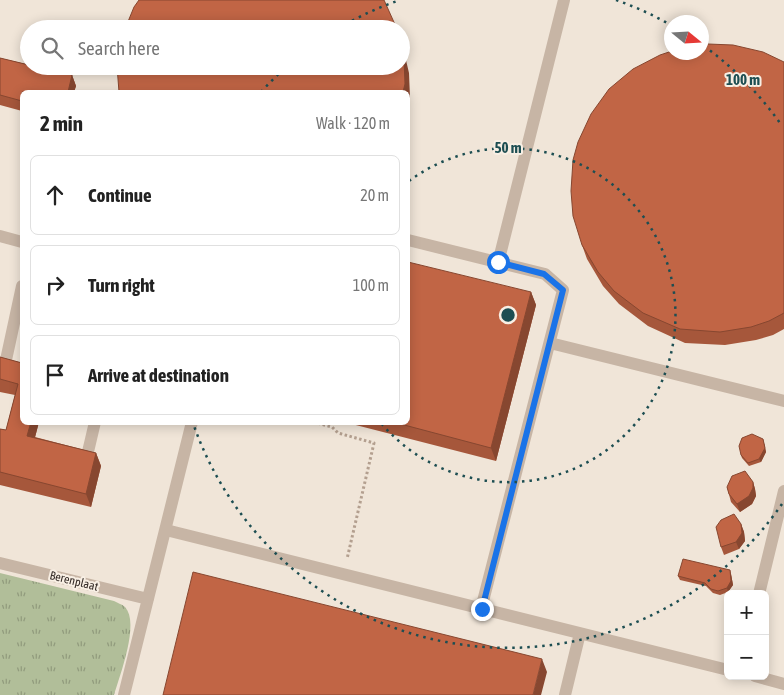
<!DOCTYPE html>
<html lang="en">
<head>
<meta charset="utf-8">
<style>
  body { margin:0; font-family:"Asap Condensed",sans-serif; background:#f2f2f2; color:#222 }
  .controls { position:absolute; right:15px; bottom:15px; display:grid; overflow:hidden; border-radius:8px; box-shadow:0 2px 12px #0003 }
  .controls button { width:45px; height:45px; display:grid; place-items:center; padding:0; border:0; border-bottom:1px solid #e0e0e0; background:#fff; color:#222; font:25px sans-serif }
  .compass { position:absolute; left:664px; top:15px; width:45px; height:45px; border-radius:50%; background:#fff; box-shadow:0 2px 12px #0003; rotate:108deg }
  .stop { position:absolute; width:15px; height:15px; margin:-11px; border:4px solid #1a73e8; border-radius:50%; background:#fff }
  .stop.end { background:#1a73e8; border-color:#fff; box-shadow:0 1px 5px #0008 }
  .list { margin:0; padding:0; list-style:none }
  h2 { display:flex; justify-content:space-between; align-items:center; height:65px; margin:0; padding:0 20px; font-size:21px }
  h2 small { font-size:16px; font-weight:400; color:#767676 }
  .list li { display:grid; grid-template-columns:32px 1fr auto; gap:15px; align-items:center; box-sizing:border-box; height:80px; margin:0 10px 10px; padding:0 10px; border:1px solid #e0e0e0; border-radius:8px }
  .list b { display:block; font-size:19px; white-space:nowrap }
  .list em { font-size:16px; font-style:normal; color:#767676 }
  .icon { flex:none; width:28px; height:28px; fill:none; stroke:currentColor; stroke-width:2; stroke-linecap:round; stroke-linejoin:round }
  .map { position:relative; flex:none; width:784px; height:695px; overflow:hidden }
  .search { position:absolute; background:#fff; box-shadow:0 2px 12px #0003; left:20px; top:20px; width:390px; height:55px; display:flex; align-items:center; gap:12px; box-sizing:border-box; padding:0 18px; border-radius:28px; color:#767676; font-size:19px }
  .panel { position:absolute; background:#fff; box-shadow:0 2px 12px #0003; left:20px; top:90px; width:390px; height:335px; border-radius:8px }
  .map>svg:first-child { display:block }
  .grass { fill:url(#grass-tufts) }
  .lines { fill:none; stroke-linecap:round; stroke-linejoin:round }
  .path { stroke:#b39f8f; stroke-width:3; stroke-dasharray:2.5 2.5; stroke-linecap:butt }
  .minor { stroke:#c7b5a5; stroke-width:12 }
  .wall { fill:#a6573b }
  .shaded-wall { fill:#874730 }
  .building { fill:#c16545; stroke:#874730 }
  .route { stroke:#1a73e8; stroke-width:6 }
  .ring { fill:none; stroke:#1d4e52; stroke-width:2.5; stroke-dasharray:2.5 5 }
  .labels { text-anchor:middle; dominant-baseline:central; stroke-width:4; stroke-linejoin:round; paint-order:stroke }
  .street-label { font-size:12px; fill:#332a26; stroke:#f8efe4 }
  .centre { fill:#1d4e52; stroke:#f8efe4; stroke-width:2.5 }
  .ring-label { font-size:15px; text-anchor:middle; font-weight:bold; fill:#1d4e52; stroke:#f8efe4; stroke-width:4; stroke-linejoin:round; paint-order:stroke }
</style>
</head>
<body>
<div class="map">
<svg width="784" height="695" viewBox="0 0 784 695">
  <defs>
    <pattern id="grass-tufts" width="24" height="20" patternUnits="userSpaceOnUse" patternTransform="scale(1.25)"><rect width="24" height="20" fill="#b1be99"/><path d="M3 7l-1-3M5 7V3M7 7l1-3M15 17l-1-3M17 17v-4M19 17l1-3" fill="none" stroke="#919b7d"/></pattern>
  </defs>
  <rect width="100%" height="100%" fill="#f0e5d8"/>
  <!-- grass -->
  <path class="grass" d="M0,573L114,601C117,603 122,604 125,607C140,623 120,675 114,695H0Z"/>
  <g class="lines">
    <!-- path -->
    <path class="path" d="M313,422L332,427L338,433L374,443L347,559"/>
    <!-- minor -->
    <path class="minor" d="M0,236L22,242
      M408,240L545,274L563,290L481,609
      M498,263L564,0
      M550,343L784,401
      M6,360L22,286
      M87,456L95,422
      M166,530L728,670
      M0,563L148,599
      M759,594L784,491
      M755,676L784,684
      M124,695L192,422
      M565,695L580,633"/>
  </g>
  <!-- wall -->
  <path class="wall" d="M0,58L72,75L76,86L74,92H22V111L0,105Z
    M784,62V329L773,335L756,340L725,345L685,343L648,326L619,304L603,286L587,259L582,245Z
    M531,292L536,305L496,461L344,422H408Z
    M0,357L22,363V422H39L35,437L96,453L101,466L91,507L0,485V429L6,430L15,395L0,392Z
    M764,443L766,452L761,462L749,466L742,458L741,455Z
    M753,482L755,489L756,496L752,504L740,512L731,502L727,487Z
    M741,524L744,532L745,541L739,549L724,555L721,547Z
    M731,574L733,585L728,592L720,595L713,593L706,586L680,580L678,576Z"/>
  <!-- shaded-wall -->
  <path class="shaded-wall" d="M401,39L409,73L410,98L408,110V92H403Z
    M72,75L76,86L74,92H68Z
    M531,292L536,305L496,461L491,448Z
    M31,422H39L32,449L27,436Z
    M763,439L766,452L761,462L759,459Z
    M96,453L101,466L91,507L86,494Z
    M753,482L755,489L756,496L752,504L740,512L737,504Z
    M741,524L744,532L745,541L739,549L736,542Z
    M730,570L731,574L733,585L728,592L727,588Z
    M542,659L547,672L541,695H533Z"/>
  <!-- building -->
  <path class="building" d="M139,0H384L397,29H125L134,7Z
    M708,44L733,45L763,52L784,62V313L769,321L751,327L720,332L680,329L643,313L614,291L598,272L582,245L573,216L571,191L573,160L578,142L591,114L609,89L633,69L660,55L672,51V52H702V45Z
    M401,46L404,59L405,84L403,92H119L117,66H401Z
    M0,58L29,65V66H35L72,75L68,92H22V101L0,95Z
    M408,262L531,292L491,448L393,422H408Z
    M0,357L22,363V422H31L27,436L96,453L86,494L0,472V429L6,430L18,384L0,379Z
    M752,434L763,439L765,448L759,459L748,463L741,455L739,446L742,438Z
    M745,471L753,482V488L749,496L737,504L729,494L727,487L732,476Z
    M734,514L741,524L742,533L736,542L721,547L716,527L721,520Z
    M683,559L730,570L731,581L727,588L718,591L711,589L705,583L678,576Z
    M193,572L542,659L533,695H163Z"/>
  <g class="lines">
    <!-- route -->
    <path class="route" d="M482,609L563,290L544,274L498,262"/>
  </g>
  <!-- distance rings -->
  <g class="ring">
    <path d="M409 181A167 167 0 1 1 381 423"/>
    <path d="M782 504A333 333 0 0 1 193 423M261 92A333 333 0 0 1 285 68M339 28A333 333 0 0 1 400 0M616 0A333 333 0 0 1 669 24M704 46A333 333 0 0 1 782 126"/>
  </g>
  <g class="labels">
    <!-- street labels -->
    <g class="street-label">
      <text transform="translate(74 581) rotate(14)">Berenplaat</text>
    </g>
  </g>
  <circle cx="508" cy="315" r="8" class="centre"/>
  <g class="ring-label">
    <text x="743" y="85">100 m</text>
    <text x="508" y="153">50 m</text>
  </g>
</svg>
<div class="controls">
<button>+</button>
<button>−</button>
</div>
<svg class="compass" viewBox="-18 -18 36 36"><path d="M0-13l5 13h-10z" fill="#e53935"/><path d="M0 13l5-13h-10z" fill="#767676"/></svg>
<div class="stop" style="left:498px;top:262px"></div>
<div class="stop end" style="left:482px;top:609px"></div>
<div class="search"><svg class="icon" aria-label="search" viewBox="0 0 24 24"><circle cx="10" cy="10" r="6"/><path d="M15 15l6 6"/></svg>Search here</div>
<section class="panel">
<h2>2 min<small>Walk · 120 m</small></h2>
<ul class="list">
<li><svg class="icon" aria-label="ahead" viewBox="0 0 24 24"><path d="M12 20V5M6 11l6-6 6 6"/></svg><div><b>Continue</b></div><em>20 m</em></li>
<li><svg class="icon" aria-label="right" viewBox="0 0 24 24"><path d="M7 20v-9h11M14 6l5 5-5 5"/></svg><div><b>Turn right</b></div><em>100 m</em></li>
<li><svg class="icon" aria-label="arrive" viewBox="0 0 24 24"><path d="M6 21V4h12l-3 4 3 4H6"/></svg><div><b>Arrive at destination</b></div></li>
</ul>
</section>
</div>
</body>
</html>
